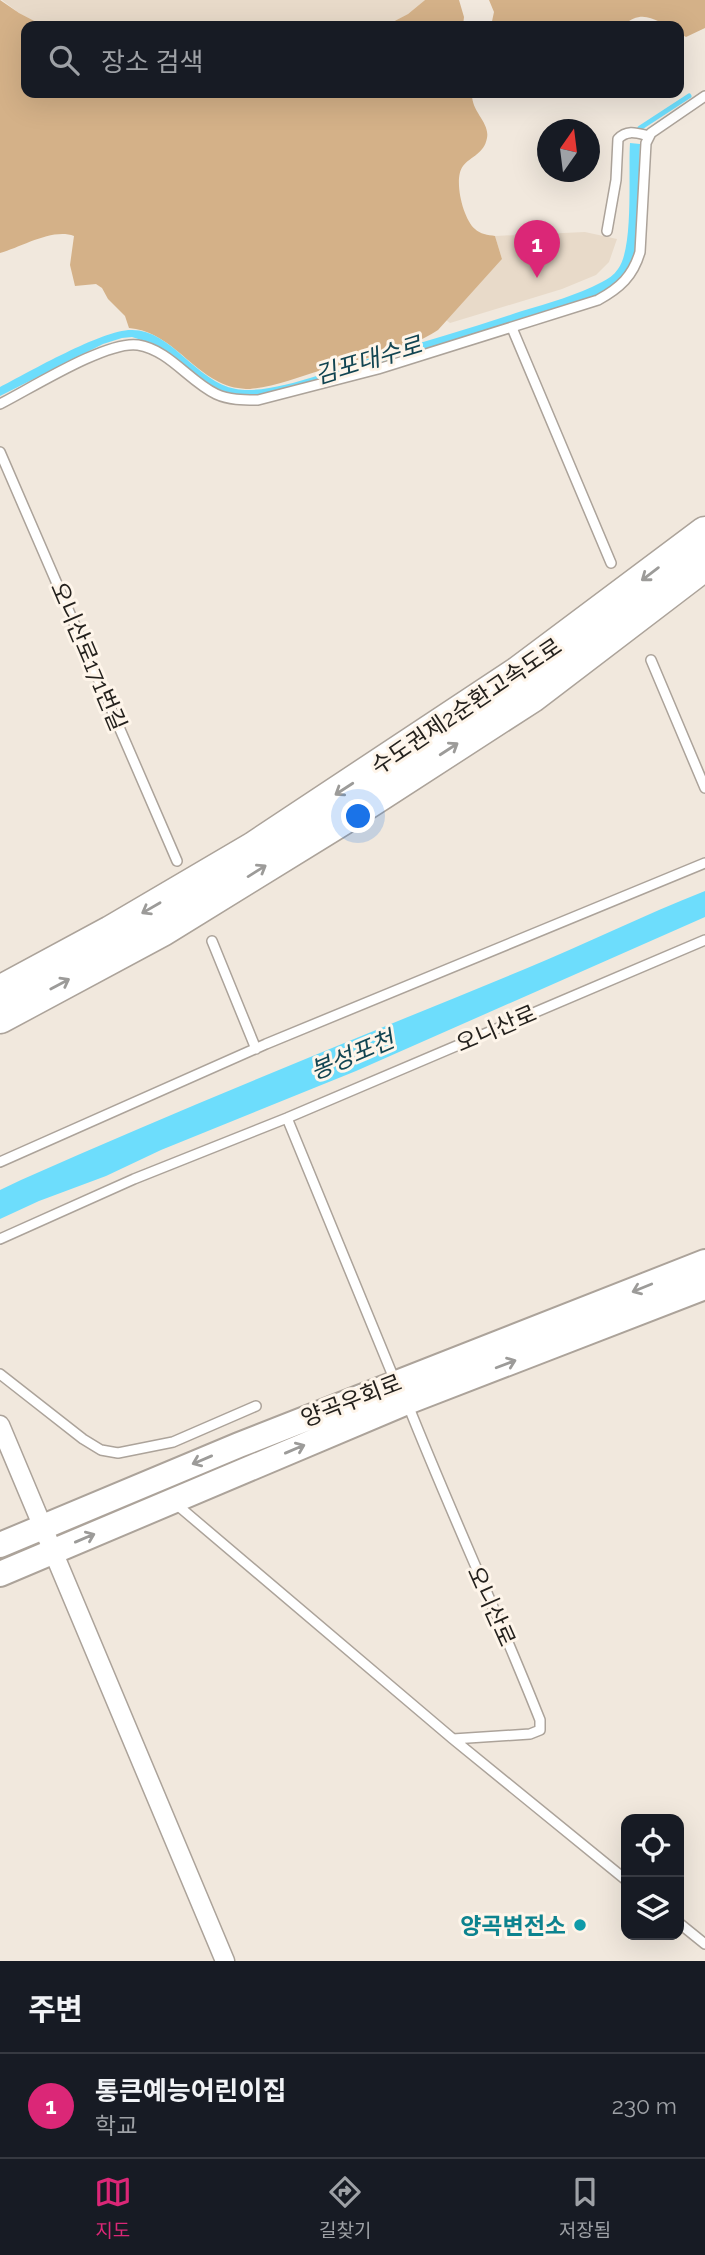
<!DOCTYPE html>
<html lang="ko">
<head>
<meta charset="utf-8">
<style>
  body { margin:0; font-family:Raleway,"Noto Sans KR",sans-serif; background:#242831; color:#f1f3f6 }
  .controls { position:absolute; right:21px; bottom:21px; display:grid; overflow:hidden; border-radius:14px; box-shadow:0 7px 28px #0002 }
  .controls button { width:63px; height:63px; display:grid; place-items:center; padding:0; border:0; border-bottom:2px solid #363941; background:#171b24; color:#f1f3f6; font:35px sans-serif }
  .compass { position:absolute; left:537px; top:119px; width:63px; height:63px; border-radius:50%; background:#171b24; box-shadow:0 7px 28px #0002; rotate:14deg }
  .you { position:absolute; left:359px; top:817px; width:24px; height:24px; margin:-18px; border:5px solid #fff; border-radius:50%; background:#1a73e8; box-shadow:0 0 0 10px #1a73e833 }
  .badge { display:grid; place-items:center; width:46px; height:46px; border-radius:50%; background:#db2777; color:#fff; font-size:23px; font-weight:700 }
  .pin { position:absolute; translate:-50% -58px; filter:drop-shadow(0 2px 4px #0008) }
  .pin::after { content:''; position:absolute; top:37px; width:24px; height:21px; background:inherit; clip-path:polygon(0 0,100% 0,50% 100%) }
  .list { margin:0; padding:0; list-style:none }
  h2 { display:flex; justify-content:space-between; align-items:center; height:91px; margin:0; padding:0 28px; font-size:30px }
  h2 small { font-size:23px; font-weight:400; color:#9ea1a6 }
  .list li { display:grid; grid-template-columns:46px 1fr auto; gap:21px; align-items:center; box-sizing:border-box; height:105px; padding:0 28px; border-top:2px solid #363941 }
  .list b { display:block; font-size:26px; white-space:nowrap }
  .list p { margin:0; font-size:23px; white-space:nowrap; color:#9ea1a6 }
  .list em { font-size:23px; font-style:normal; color:#9ea1a6 }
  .icon { flex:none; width:38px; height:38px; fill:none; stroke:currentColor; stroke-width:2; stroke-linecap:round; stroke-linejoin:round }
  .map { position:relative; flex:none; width:705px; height:1961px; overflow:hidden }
  .search { position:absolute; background:#171b24; box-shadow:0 7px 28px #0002; left:21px; right:21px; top:21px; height:77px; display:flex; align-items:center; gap:18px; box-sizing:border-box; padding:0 24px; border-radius:14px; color:#9ea1a6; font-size:26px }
  .sheet { height:196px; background:#171b24 }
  nav { display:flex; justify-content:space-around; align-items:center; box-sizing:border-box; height:98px; border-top:2px solid #363941; background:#171b24; font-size:19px; color:#9ea1a6 }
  nav a { display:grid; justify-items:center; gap:4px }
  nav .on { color:#db2777 }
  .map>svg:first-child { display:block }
  .built { fill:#e8dac9 }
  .green { fill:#d4b188 }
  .water { fill:#6dddfc }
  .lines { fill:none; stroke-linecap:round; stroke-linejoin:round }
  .stream { stroke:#6dddfc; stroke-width:5 }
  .service-casing { stroke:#aca39a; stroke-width:12 }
  .minor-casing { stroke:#aca39a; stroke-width:21 }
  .secondary-casing { stroke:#aca39a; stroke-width:28 }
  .motorway-casing { stroke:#aca39a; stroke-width:35 }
  .service { stroke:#fff; stroke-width:9 }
  .minor { stroke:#fff; stroke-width:18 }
  .secondary { stroke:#fff; stroke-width:24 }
  .motorway { stroke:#fff; stroke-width:32 }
  .oneway { stroke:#9c9b99 }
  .culture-dot { fill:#0f9aa8; stroke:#fef5ea; stroke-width:2.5 }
  .labels { text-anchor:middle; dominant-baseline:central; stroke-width:6; stroke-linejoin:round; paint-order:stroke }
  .street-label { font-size:23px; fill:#24211d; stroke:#fef5ea }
  .culture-label { font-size:23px; font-weight:bold; fill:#0d838f; stroke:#fef5ea; text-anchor:end }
  .water-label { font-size:24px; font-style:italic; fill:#124552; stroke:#fef5ea }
</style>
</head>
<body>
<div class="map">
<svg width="705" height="1961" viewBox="0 0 705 1961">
  <rect width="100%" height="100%" fill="#f1e8dd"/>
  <!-- built -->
  <path class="built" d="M2,0H425L408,14L385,26H44L19,13Z
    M585,232L617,239L609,262L596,275L562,289L450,323L446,320L502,259L495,236Z"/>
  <!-- green -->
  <path class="green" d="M0,0L19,13L44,26H26V93H472C471,112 490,122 487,138C484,154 471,156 463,166C453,179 463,219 475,229C480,234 488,235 495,236L502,259L438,330C407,351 358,360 322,370C299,377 274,387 250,389C239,389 229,387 219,382C187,366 167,331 129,328L125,316L108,299L102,288L96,284L75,286L70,265L74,236C52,228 22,247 0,253Z
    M425,0H459L464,17L463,26H385L408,14Z
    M489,0H705V28L686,37L679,33V26C655,26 647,5 622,26H491L494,12Z"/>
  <!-- water -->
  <path class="water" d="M630,143L640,144C638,179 645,238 629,269C623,283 608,290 596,297L435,348L259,396H236L221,392L154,344L132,337L122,338L103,344L0,396V387C29,372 102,330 131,330C171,329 196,382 236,389C272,396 343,366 380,355C427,341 475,327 522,311C549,303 577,295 602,282C608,279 614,275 618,269C634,248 628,172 630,143Z
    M705,891V917L356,1071L161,1150L106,1176L39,1201L0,1219V1190L21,1180C188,1106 357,1038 525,969C585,944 644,915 705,891Z"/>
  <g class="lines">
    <!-- stream -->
    <path class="stream" d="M640,128L689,96"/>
    <!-- service casing -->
    <g class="service-casing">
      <path id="service" d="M607,231L616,180L618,139C627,129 637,133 649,136
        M512,328L611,563
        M0,404C30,389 107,340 138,345C169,350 189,381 216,394C229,400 243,400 258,400L378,369L598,300C620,288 633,276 640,252L646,143L651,133L705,96
        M0,452L177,861
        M651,660L705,788
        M212,941L256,1049
        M287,1118L395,1381
        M0,1162L266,1044L705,863
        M0,1239L134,1179L287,1118L705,940
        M0,1374L83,1439L101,1450L118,1453L173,1442L256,1406
        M408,1405C450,1511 498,1614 540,1720V1730L530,1734L453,1739
        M176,1504L453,1739L626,1880
        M679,1923L705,1944"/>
    </g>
    <!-- minor casing -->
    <g class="minor-casing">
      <path id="minor" d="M0,1425L225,1961"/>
    </g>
    <!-- secondary casing -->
    <g class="secondary-casing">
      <path id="secondary" d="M0,1545L239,1445L705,1262
        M0,1574L407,1402L705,1287"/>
    </g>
    <!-- motorway casing -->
    <g class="motorway-casing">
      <path id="motorway" d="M0,992L111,932L254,848L518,673L705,533
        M0,1017L162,930L342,819L532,696L705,564"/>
    </g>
    <!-- service -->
    <use href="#service" class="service"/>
    <!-- minor -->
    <use href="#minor" class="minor"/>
    <!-- secondary -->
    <use href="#secondary" class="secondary"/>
    <!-- motorway -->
    <use href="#motorway" class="motorway"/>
  </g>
  <!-- one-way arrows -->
  <defs><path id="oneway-shaft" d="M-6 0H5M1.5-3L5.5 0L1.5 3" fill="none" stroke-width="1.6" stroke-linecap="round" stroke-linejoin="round" transform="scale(1.75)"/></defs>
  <g class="oneway">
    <use href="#oneway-shaft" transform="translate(650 574) rotate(143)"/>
    <use href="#oneway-shaft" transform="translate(449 749) rotate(-33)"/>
    <use href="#oneway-shaft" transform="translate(344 789) rotate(147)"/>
    <use href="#oneway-shaft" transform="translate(257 871) rotate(-32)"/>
    <use href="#oneway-shaft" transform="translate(151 908) rotate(150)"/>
    <use href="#oneway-shaft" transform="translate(60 984) rotate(-28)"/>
    <use href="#oneway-shaft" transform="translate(642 1288) rotate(158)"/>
    <use href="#oneway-shaft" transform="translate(506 1364) rotate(-21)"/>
    <use href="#oneway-shaft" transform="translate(295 1449) rotate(-23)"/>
    <use href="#oneway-shaft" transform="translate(202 1460) rotate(157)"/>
    <use href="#oneway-shaft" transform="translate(85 1538) rotate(-23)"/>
  </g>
  <!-- markers -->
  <circle class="culture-dot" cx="580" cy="1925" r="7"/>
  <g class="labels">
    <!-- street labels -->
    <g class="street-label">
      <text transform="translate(89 656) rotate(67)">오니산로171번길</text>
      <text transform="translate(466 706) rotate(-34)">수도권제2순환고속도로</text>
      <text transform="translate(496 1028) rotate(-23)">오니산로</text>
      <text transform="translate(351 1400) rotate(-21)">양곡우회로</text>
      <text transform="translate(492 1606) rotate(66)">오니산로</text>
    </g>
    <!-- culture labels -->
    <g class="culture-label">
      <text x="566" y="1925">양곡변전소</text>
    </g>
    <!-- water labels -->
    <g class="water-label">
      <text transform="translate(368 360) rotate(-17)">김포대수로</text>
      <text transform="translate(352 1055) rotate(-23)">봉성포천</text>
    </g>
  </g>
</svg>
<div class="controls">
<button><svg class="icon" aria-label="locate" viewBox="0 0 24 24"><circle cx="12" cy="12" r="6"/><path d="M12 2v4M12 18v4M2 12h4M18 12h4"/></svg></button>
<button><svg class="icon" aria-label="layers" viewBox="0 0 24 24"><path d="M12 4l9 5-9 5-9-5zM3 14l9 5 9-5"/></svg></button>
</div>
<svg class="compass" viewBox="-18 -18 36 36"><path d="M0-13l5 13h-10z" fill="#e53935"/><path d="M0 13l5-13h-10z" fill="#9ea1a6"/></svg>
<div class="you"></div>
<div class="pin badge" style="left:537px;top:278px">1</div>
<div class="search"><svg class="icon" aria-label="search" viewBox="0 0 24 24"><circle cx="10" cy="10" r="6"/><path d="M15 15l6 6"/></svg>장소 검색</div>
</div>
<section class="sheet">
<h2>주변<small></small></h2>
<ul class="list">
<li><span class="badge">1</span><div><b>통큰예능어린이집</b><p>학교</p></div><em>230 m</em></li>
</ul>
</section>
<nav>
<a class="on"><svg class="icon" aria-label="map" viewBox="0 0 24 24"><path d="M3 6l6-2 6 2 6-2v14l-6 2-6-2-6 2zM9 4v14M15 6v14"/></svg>지도</a>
<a><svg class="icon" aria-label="directions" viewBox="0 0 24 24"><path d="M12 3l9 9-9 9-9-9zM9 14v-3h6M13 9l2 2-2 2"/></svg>길찾기</a>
<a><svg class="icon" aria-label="saved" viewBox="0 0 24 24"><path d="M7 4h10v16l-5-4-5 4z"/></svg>저장됨</a>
</nav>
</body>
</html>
